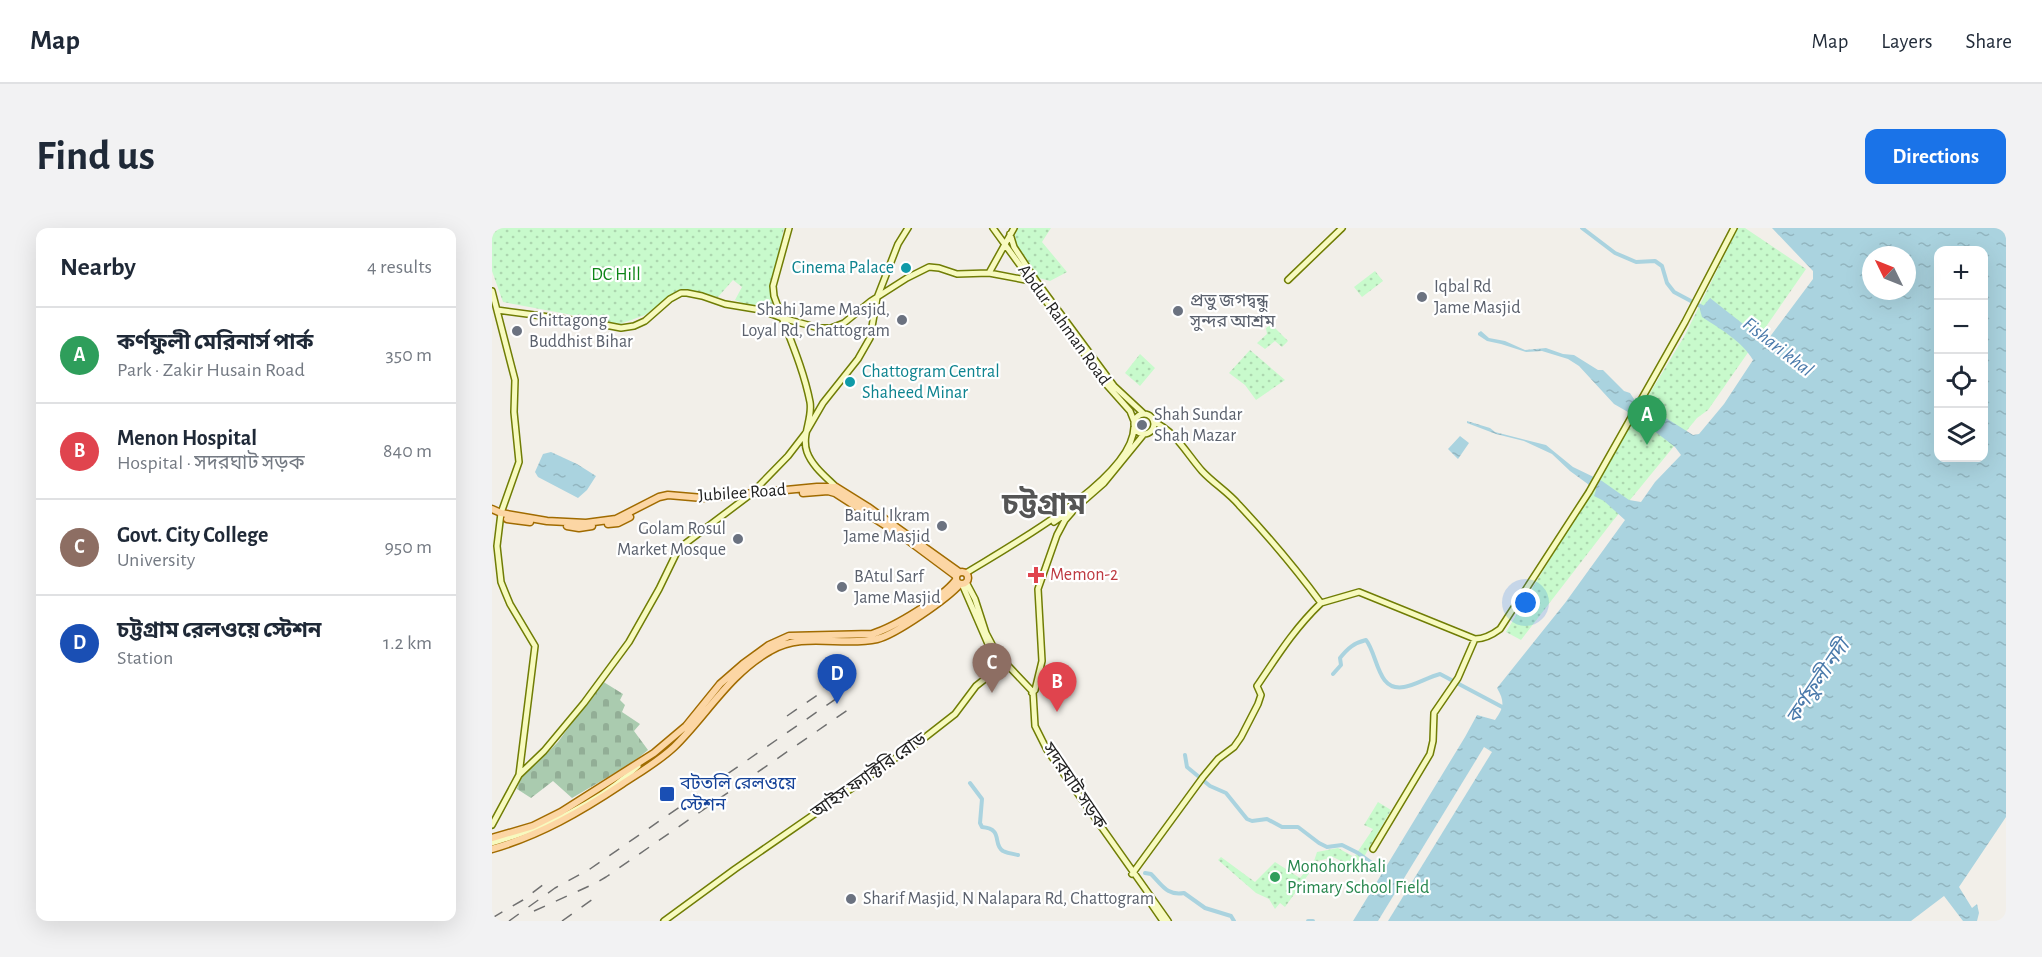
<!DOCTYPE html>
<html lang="en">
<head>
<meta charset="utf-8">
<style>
  body { margin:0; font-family:"Alegreya Sans","Noto Sans Bengali",sans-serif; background:#f2f2f3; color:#1f2937 }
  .controls { position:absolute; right:18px; top:18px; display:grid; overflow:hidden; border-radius:12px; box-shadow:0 6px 24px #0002 }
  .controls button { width:54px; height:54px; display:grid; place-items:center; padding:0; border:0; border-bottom:2px solid #e0e1e3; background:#fff; color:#1f2937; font:30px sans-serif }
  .compass { position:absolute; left:1370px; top:18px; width:54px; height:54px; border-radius:50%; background:#fff; box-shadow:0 6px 24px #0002; rotate:313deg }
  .you { position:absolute; left:1034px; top:375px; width:21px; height:21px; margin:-15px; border:4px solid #fff; border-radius:50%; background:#1a73e8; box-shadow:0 0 0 9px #1a73e833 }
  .badge { display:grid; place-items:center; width:39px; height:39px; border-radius:50%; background:#1a73e8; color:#fff; font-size:20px; font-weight:700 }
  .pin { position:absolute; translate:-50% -50px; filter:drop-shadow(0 2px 3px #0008) }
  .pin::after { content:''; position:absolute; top:32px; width:21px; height:18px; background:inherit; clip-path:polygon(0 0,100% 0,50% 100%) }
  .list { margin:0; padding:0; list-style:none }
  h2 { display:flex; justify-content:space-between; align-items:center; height:78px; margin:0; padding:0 24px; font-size:26px }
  h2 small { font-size:20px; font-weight:400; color:#747a83 }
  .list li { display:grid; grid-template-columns:39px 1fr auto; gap:18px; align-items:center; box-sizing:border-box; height:96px; padding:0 24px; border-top:2px solid #e0e1e3 }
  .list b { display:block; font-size:22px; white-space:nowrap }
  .list p { margin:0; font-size:20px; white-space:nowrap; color:#747a83 }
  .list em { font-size:20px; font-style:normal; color:#747a83 }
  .icon { flex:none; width:33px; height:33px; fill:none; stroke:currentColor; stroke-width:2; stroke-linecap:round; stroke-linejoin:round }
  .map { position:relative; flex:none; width:1514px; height:693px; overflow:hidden; border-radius:12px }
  header { display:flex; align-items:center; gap:36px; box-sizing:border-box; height:84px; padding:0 30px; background:#fff; border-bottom:2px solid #e0e1e3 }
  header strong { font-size:28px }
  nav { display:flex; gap:33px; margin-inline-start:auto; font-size:21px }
  .intro { display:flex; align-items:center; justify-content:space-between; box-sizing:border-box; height:144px; padding:0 36px }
  h1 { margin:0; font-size:42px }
  .button { padding:15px 27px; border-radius:12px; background:#1a73e8; color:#fff; font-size:21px; font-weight:700 }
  main { display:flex; gap:36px; padding:0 36px }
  aside { flex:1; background:#fff; border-radius:12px; box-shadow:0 6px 24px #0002 }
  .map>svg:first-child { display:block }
  .cemetery { fill:url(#cemetery-stones) }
  .park { fill:url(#park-dots) }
  .water { fill:url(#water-ripples); fill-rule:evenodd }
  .pier { fill:#f2efe9 }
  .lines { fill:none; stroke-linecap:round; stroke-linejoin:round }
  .canal { stroke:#aad3df; stroke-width:4 }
  .secondary-casing { stroke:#707d05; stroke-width:8 }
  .primary-casing { stroke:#a06b00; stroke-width:9 }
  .secondary { stroke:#f7fabf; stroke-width:5 }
  .primary { stroke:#fcd6a4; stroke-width:6 }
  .rail { stroke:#707070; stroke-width:1.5; stroke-dasharray:12 12; stroke-linecap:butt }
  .culture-dot { fill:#0f9aa8; stroke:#fff; stroke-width:2 }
  .worship-dot { fill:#6b7280; stroke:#fff; stroke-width:2 }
  .health-dot { fill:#e0444e; stroke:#fff; stroke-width:2 }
  .transit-dot { fill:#1a4fb4; stroke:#fff; stroke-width:2 }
  .leisure-dot { fill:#2e9e5b; stroke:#fff; stroke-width:2 }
  .labels { text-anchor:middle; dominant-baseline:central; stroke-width:4.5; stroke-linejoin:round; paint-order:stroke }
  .culture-label { font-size:18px; fill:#0d838f; stroke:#fff; text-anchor:end }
  .park-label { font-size:18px; fill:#0c8416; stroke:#fff }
  .worship-label { font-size:18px; fill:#5b616d; stroke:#fff; text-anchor:start }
  .street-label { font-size:18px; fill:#222; stroke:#fff }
  .health-label { font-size:18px; fill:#be3a42; stroke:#fff; text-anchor:start }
  .transit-label { font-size:18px; fill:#164399; stroke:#fff; text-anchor:start }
  .leisure-label { font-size:18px; fill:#27864d; stroke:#fff; text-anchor:start }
  .water-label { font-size:20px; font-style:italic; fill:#4a7aab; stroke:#fff }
  .town-label { font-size:30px; font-weight:bold; fill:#555; stroke:#fff }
</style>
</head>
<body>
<header>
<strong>Map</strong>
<nav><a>Map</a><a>Layers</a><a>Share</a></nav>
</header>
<div class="intro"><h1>Find us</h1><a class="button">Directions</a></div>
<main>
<aside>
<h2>Nearby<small>4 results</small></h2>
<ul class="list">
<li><span class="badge" style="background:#2e9e5b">A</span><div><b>কর্ণফুলী মেরিনার্স পার্ক</b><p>Park · Zakir Husain Road</p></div><em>350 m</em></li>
<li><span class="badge" style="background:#e0444e">B</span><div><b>Menon Hospital</b><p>Hospital · সদরঘাট সড়ক</p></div><em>840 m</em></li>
<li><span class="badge" style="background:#8d6e63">C</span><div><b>Govt. City College</b><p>University</p></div><em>950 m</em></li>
<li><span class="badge" style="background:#1a4fb4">D</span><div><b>চট্টগ্রাম রেলওয়ে স্টেশন</b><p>Station</p></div><em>1.2 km</em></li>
</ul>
</aside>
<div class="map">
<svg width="1514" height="693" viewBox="0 0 1514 693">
  <defs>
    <pattern id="cemetery-stones" width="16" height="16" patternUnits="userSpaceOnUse" patternTransform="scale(1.5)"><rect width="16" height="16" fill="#aacbaf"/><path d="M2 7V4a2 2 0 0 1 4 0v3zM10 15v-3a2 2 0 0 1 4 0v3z" fill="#92ae96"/></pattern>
    <pattern id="park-dots" width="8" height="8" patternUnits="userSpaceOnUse" patternTransform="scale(1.5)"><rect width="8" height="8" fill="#c8facc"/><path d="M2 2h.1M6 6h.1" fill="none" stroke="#acd6af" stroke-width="1.8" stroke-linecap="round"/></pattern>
    <pattern id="water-ripples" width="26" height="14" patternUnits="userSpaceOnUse" patternTransform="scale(1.5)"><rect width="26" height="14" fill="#aad3df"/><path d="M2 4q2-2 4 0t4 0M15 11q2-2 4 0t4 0" fill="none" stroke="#92b5bf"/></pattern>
  </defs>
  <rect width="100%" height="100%" fill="#f2efe9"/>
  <!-- cemetery -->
  <path class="cemetery" d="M110,453L131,466L128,472L133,477L130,484L148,496L142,503L156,522L140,535L80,570L61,553L39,570L25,561L29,547L46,534L66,514Z"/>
  <!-- park -->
  <path class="park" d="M0,0H292L278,63L283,87L243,72L250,59L241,52L226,69L189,61L153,87L128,96L11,74L0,43Z
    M526,0H559L550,14L575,44L558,53L547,50L521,13Z
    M1246,0H1253L1314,41L1216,182L1205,190L1120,294L1029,412L1014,404L1193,107Z
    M883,43L891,53L870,69L862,59Z
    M779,96L796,113L790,119L783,113L773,121L765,115L775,106L774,100Z
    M758,122L793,152L764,172L753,157L737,145Z
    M648,126L663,140L648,158L633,145Z
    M886,574L899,582L865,641L841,629L826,633L793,679L788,675L783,681L777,671L764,665L726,632L729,629L763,654L783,634L808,650L822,633L825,624L846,620L862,629L881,601L872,597Z"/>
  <!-- water -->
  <path class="water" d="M1280,0H1514V589L1467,659L1480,680L1485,676L1487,685L1485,693H1471L1452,668L1419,693H861L973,509L985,487L1003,492C1012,479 1013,474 1005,460L1073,375L1133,292L1112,273L1102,268L1104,262L1078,243L1060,226L1032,213L1004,206L975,195V193L998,200L1003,204L1054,217L1081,239L1110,253L1137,272L1149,274L1163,254L1189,227L1183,219L1143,188L1122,176L1087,138L1076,131L1050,123L1034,124L1009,116L995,113L986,107V105L989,103L997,110L1013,113L1033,122L1054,120L1071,126L1082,127L1106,142H1111L1132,163L1138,165L1144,174L1149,177H1153L1201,207L1207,206L1232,176L1261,132C1250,113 1228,101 1210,89L1208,82L1218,70L1274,114L1321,51V43ZM1446,22H1492V230H1446ZM1379,27H1415V63H1379Z
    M968,208L977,215L966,231L956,221Z
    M59,224L85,236L104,248L95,262L86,270L46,249L43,244L51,226Z"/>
  <!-- pier -->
  <path class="pier" d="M992,519L1000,524L896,693H886Z"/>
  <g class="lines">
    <!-- canal -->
    <path class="canal" d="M1090,0L1123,25L1144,34L1163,33L1170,38L1175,55L1182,64L1212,80
      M841,446L849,437L848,430C856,420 862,415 874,412C886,427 885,464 912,459C922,458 936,449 948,446L1014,481
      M693,527L695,539L718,558L734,565L755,591L760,593L775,591L790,599H806L827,615L835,619L850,617L866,625L891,643L892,647
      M478,555L490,571L488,595L490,599C512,601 500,616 511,623C515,625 521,626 526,627
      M653,645L659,646C670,657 675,668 692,665L713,680L739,688L742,693
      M816,693H821"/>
    <!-- secondary casing -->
    <g class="secondary-casing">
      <path id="secondary" d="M297,0L281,58L282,68C294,102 311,138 318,174C321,191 309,207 315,224C320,238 334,249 344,259
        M501,0L614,156L638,183L642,193
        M518,6L522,19L545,54L622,158L651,185
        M497,45L522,0
        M796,52L850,0
        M0,63L23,152L22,184L27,234L9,285L5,318L9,354L13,364L18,376L43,418L27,547L0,597
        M5,82L103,95L129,100L142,98L153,93L178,71L189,65H195L210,68L233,76L269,82L290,90L327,100H339L352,95L379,73L415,50L437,39L447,40L465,46L497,45L539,53
        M642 196a10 10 0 1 1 20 0a10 10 0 1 1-20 0Z
        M662,194C683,203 695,226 710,243C721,255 736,264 747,277C776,308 804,341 829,375L867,364L983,411C993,411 1000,407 1008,401L1097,264L1193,94L1242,0
        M562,294L588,276L612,255L652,206
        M474,345C516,319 641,251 642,199
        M474,354L483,371L494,405L505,426L541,464L543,498L555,522L676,693
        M470,356L499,423
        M540,465L543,462L550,433L546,361L565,307L573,292L580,284
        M27,547L52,523L92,475L137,414L167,361L184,326L194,315L259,266L296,228L313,206L331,175L366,131L378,110L385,70L406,16L416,0
        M0,615C12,611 24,608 36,603C72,591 119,564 146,538
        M881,621L938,526L941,513L942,485L966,450L983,411
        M640,646L711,549L726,531L742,519L749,509L766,476L769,467L765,458C786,427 802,401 829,375
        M660,677L671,693
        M172,693L243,641L431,511L463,486L484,458L513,435"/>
    </g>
    <!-- primary casing -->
    <g class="primary-casing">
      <path id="primary" d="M311,265L336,263L343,265L413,310L464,348
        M0,281L9,285L55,293L94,295L124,291L167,269L176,267L211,270L325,259H344L376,279L467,344
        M15,291L38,294
        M116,296L126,295L138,289
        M75,298L87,300L100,298
        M464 350a6 6 0 1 1 12 0a6 6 0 1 1-12 0Z
        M0,610L41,598L69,584L162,525L194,498L228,456L251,436L277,417L297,408L380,406C403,399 450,370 464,352
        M0,621C48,607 88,584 130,556C148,544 166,534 182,519C214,488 237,446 278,423C311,403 350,419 385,411C403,407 456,370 468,356"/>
    </g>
    <!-- secondary -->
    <use href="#secondary" class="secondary"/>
    <!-- primary -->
    <use href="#primary" class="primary"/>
    <!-- rail -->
    <path class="rail" d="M295,488L340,457
      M42,683L104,655L114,649L357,481
      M0,690L31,672L52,656
      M17,693L63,660L98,641L348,468
      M70,693L108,666"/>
  </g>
  <!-- markers -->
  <g class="culture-dot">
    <circle cx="414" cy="40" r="6"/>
    <circle cx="358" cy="154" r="6"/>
  </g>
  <g class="worship-dot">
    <circle cx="930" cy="69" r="6"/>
    <circle cx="686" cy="83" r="6"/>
    <circle cx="410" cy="92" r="6"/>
    <circle cx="25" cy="103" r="6"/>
    <circle cx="650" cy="197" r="6"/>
    <circle cx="450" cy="298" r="6"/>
    <circle cx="246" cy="311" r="6"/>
    <circle cx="350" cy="359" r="6"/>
    <circle cx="359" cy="671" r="6"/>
  </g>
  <path class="health-dot" d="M541 338h6v6h6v6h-6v6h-6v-6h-6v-6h6z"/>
  <rect class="transit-dot" x="167" y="558" width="16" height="16" rx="3"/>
  <circle class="leisure-dot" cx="783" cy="649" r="6"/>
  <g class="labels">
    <!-- culture labels -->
    <g class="culture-label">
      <text x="402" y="40">Cinema Palace</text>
      <text x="370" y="144" text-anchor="start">Chattogram Central<tspan x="370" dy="21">Shaheed Minar</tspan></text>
    </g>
    <!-- park labels -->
    <g class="park-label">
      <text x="124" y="47">DC Hill</text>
    </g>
    <!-- worship labels -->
    <g class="worship-label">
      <text x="942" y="59">Iqbal Rd<tspan x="942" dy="21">Jame Masjid</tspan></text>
      <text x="698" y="73">প্রভু জগদ্বন্ধু<tspan x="698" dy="21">সুন্দর আশ্রম</tspan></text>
      <text x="398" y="82" text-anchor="end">Shahi Jame Masjid,<tspan x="398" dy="21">Loyal Rd, Chattogram</tspan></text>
      <text x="37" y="93">Chittagong<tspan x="37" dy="21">Buddhist Bihar</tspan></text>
      <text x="662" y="187">Shah Sundar<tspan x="662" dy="21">Shah Mazar</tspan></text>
      <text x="438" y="288" text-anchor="end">Baitul Ikram<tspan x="438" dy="21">Jame Masjid</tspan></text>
      <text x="234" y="301" text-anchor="end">Golam Rosul<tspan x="234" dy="21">Market Mosque</tspan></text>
      <text x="362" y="349">BAtul Sarf<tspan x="362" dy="21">Jame Masjid</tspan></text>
      <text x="371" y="671">Sharif Masjid, N Nalapara Rd, Chattogram</text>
    </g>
    <!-- street labels -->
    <g class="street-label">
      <text transform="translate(572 97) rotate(54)">Abdur Rahman Road</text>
      <text transform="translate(250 265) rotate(-4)">Jubilee Road</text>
      <text transform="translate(377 548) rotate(-35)">আইস ফ্যাক্টরি রোড</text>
      <text transform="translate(582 558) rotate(56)">সদরঘাট সড়ক</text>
    </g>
    <!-- health labels -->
    <g class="health-label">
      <text x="558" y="347">Memon-2</text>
    </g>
    <!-- transit labels -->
    <g class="transit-label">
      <text x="188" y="556">বটতলি রেলওয়ে<tspan x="188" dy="21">স্টেশন</tspan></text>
    </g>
    <!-- leisure labels -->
    <g class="leisure-label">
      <text x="795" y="639">Monohorkhali<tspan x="795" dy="21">Primary School Field</tspan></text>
    </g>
    <!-- water labels -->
    <g class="water-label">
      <text transform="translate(1286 119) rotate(38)">Fishari khal</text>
      <text transform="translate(1326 454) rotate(-56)">কর্ণফুলী নদী</text>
    </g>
    <!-- town labels -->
    <g class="town-label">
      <text x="552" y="277">চট্টগ্রাম</text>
    </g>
  </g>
</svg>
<div class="controls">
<button>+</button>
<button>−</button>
<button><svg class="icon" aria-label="locate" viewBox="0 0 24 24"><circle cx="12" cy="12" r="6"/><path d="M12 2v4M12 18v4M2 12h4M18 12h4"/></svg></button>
<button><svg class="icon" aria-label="layers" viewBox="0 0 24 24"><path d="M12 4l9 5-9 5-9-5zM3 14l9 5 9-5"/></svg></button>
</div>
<svg class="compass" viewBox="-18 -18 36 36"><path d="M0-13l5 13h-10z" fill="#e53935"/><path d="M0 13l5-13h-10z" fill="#747a83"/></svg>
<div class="you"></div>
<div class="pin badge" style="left:1155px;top:217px;background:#2e9e5b">A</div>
<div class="pin badge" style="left:565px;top:484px;background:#e0444e">B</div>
<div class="pin badge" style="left:500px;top:465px;background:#8d6e63">C</div>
<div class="pin badge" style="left:345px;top:476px;background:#1a4fb4">D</div>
</div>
</main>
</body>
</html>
